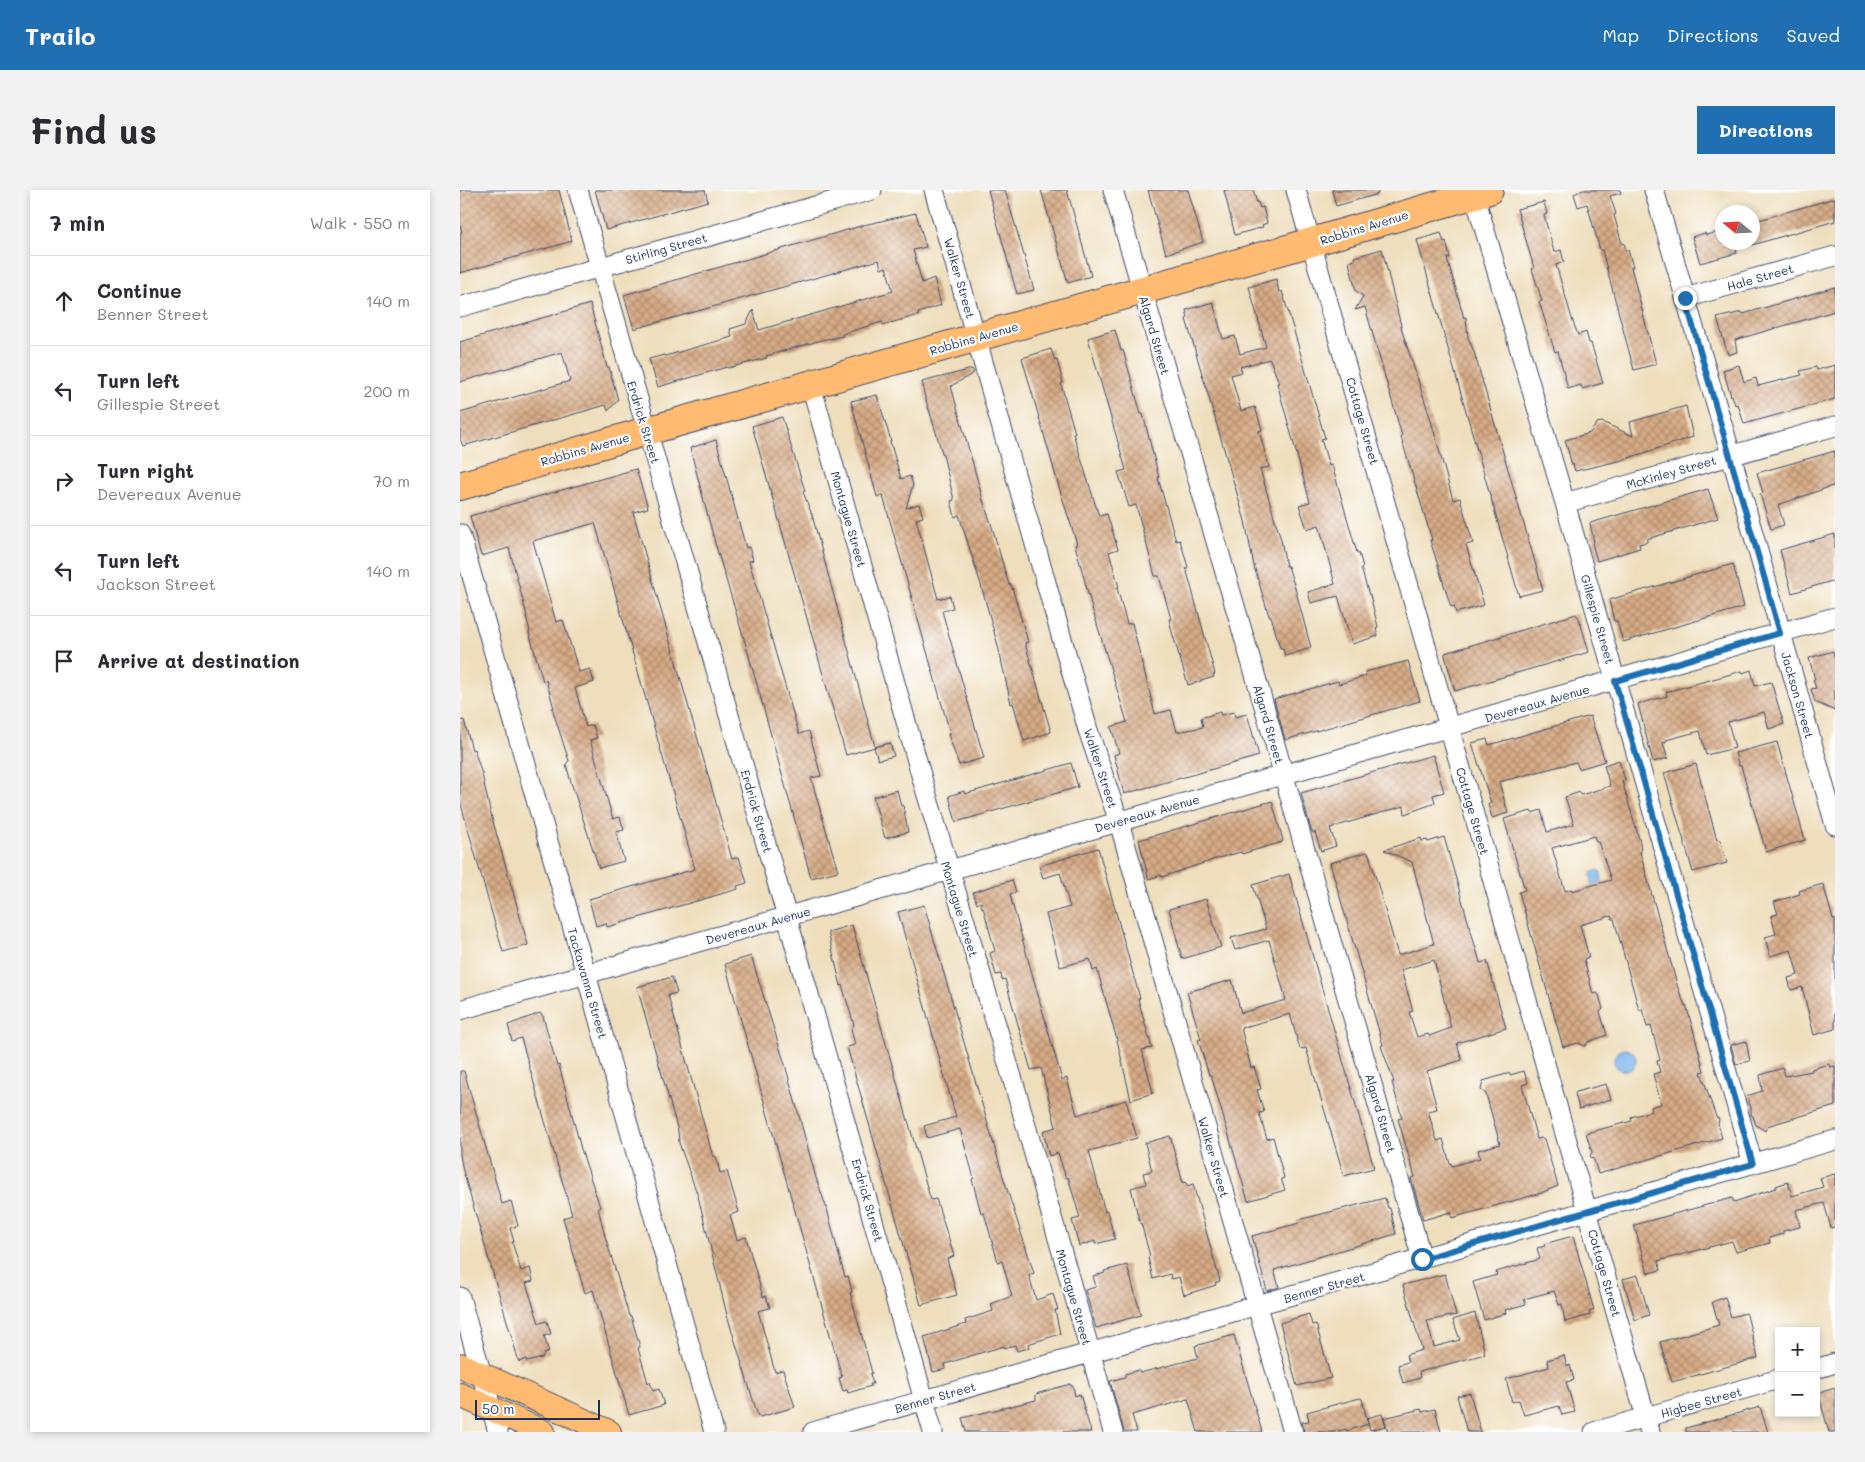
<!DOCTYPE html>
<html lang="en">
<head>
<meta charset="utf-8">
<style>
  body { margin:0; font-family:Mali,sans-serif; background:#f2f2f3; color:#2b2b33 }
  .controls { position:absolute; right:15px; bottom:15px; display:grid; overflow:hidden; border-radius:0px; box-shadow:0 2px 8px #0003 }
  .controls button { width:45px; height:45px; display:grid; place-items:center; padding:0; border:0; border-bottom:1px solid #e1e1e2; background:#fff; color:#2b2b33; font:25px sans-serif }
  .compass { position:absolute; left:1255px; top:15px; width:45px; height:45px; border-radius:50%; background:#fff; box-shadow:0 2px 8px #0003; rotate:288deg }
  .scale { position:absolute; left:15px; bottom:12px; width:125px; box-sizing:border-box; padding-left:5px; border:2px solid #1b2f5e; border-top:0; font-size:14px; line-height:18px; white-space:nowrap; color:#1b2f5e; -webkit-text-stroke:4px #fff; paint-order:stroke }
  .stop { position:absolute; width:15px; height:15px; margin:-11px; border:4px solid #1f6fb2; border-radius:50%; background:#fff }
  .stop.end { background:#1f6fb2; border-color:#fff; box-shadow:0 1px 5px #0008 }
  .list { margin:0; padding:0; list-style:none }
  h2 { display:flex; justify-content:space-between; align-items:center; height:65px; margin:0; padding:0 20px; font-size:21px }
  h2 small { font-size:16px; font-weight:400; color:#7c7c81 }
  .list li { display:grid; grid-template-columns:32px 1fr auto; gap:15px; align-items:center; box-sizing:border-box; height:90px; padding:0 20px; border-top:1px solid #e1e1e2 }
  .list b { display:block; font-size:19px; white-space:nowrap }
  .list p { margin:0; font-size:16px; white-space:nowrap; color:#7c7c81 }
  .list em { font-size:16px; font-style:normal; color:#7c7c81 }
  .icon { flex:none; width:28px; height:28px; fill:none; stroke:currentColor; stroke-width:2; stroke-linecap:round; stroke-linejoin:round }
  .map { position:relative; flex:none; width:1375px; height:1242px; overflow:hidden; border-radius:0px }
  header { display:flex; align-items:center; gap:30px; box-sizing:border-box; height:70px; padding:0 25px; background:#1f6fb2; color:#fff }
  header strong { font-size:24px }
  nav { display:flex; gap:28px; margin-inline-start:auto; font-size:18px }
  .intro { display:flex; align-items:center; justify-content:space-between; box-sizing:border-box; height:120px; padding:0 30px }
  h1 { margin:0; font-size:35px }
  .button { padding:12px 22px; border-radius:0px; background:#1f6fb2; color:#fff; font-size:18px; font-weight:700 }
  main { display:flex; gap:30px; padding:0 30px }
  aside { flex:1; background:#fff; border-radius:0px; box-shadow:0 2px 8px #0003 }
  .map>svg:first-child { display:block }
  .water { fill:#7ab3ea; stroke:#4a71a4 }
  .building { fill:url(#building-cross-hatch); fill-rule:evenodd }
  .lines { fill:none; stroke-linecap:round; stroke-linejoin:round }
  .minor-casing { stroke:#3b496c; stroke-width:21 }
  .major-casing { stroke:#3b496c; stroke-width:26 }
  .highway-casing { stroke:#3b496c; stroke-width:30 }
  .minor { stroke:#fff; stroke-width:19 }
  .major { stroke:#ffbb71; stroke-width:24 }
  .highway { stroke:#ffbb71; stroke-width:28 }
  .route { stroke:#1f6fb2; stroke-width:6 }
  .labels { text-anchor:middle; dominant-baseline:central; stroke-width:4.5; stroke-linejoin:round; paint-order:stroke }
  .street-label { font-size:12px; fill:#1b2f5e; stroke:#fff }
</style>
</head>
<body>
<header>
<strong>Trailo</strong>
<nav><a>Map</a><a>Directions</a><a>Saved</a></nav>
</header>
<div class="intro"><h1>Find us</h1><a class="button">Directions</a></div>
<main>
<aside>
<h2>7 min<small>Walk · 550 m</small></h2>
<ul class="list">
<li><svg class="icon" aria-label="ahead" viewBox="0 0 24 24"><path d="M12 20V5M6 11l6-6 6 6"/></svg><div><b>Continue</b><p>Benner Street</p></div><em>140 m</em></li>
<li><svg class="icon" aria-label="left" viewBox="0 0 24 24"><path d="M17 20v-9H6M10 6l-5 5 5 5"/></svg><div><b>Turn left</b><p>Gillespie Street</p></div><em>200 m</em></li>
<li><svg class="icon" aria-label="right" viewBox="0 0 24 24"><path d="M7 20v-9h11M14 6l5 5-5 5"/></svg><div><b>Turn right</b><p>Devereaux Avenue</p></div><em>70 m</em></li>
<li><svg class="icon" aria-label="left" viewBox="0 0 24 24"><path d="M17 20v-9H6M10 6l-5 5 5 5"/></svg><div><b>Turn left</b><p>Jackson Street</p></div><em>140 m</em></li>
<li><svg class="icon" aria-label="arrive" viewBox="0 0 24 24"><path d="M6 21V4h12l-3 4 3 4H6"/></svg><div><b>Arrive at destination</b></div></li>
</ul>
</aside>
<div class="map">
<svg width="1375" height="1242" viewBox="0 0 1375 1242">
  <defs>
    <pattern id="building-cross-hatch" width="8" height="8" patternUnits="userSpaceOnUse" patternTransform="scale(1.25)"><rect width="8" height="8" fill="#d7ab85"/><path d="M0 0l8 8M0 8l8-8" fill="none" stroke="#ae8c70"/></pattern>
  </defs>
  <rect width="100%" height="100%" fill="#fff"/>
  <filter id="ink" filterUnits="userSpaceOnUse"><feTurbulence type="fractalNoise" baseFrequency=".02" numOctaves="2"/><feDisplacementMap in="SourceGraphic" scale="10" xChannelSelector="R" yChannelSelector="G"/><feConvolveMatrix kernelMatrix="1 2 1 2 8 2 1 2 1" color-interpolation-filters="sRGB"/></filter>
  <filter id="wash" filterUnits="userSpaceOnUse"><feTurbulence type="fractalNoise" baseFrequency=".0096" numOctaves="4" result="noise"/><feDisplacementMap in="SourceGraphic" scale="20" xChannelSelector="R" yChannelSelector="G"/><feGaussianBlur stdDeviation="1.12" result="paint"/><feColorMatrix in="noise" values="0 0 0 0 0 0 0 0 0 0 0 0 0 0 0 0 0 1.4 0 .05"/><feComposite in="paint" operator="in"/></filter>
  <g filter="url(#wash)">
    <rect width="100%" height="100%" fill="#eedebc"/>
    <!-- water -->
    <path class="water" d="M1138,680L1141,684L1142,699H1132L1131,683Z
      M1154 870a11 11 0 1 1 22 0a11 11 0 1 1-22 0Z"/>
    <g id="blocks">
      <!-- building -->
      <path class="building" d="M0,0H99L112,51L0,83V43L2,42L0,35Z
        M135,0H245L248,11L146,40Z
        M528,0H545L574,100L557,104Z
        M581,0H607L631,86L608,93Z
        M688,0H728L743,52L706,64Z
        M764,0H793L797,13L798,12L800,18L803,17L807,33L802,35L803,37L775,45Z
        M872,0H918V4L876,16Z
        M1123,0H1160L1161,3L1150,6L1156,24L1154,25L1162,54L1164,53L1166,61L1168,60L1173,77H1171L1196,174L1174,180L1148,83L1142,60H1140L1127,14L1118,17L1114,4Z
        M1375,8V31L1292,55V32Z
        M1084,12L1087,24L1084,25L1094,62L1101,60L1104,72L1096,75L1113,132L1118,145L1126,142L1129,153H1131L1143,193L1122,199L1121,195L1108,199L1098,161L1095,162L1083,124L1079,112L1082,111L1072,79L1074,78L1057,19Z
        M456,23L466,57L453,60L462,93L474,88L481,115L458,123L459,125L423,135L422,132L382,144L383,146L369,149V148L306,166L307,168L268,178L267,177L198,197L189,169L204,165L205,166L272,147L270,139L286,134L293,120L299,140L433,101L426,77L421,79L419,70L174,139L164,105L404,35Z
        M1262,41V52H1274L1277,63L1240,73L1232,47L1245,43L1246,45Z
        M981,43L984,52L986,51L990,68H987L1004,128L1006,127L1008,147L1014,162L1083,400L1059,406L957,50Z
        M922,59L943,144L970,227L993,310L1000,308L1013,353L1006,355L1024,415L996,423L994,416L991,417L970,350H972L941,247L942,246L905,117L895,120L903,106L896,101L889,72L895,70L894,67Z
        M816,89L819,102L822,101L836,148L865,248L861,249L869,276L872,275L897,363H899L903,377L901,378L909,405H910L918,437L916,438L918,446L892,454L878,406L851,413L848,402L875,394L859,335L847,339L839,315L850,312L817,193H819L810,169L780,177L782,182L771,185L781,221L795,217L802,240L799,241L809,277L800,279L821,350L826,376H828L835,398L851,458L825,466L823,458H820L811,426H809L794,376L785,331L726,129L728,128L726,120L753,112L763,149L775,146L780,164L806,157L789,97Z
        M1375,97V121L1275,150L1277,162L1268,165L1257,128L1282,122L1283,124Z
        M130,114L147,177H149L158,210L148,221L146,215L3,256L0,249V223L110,191L102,162L0,192V152Z
        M655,140L661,161L663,160L681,224H683L699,288H698L716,351L720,350L728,377L726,378L755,484L753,485L754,487L728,495L712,442L709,429H711L699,386H695L676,315L669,317L658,282L666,280L628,148Z
        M591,159L595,171L597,170L603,193L601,194L615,243H613L639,326L647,324L658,359L649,362L659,397L657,398L667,434L672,433L695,524L711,520L717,542L743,537L741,528L760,522L761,525L774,522L775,527L787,524L799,566L664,604L654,565L659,563L651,537L667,532L632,418L615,355L617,354L601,304L562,168Z
        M1279,175L1284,192L1296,188L1298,196L1342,185L1340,181L1356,177L1357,180L1375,175V209L1284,234L1278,214L1275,215L1272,205L1271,206L1263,180Z
        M512,179L514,183L491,196L525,317L530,330L549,395L551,394L568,452L565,453L591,542L564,551L553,513L551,514L538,456L521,395L499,325L495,327L491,311L494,310L484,269L463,200H464L462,192Z
        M417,205L431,251H430L441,289L450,286L453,295L446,318L459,314L463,327L456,329L478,409L490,406L493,418L482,421L524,568L499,575L488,544L490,543L423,306L417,307L391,211Z
        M1226,216L1233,247L1159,271L1115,281L1113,274L1112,275L1105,250L1130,243L1137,233L1142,232L1173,246L1170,232Z
        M322,227L345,301L343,302L352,325L415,557L386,565L292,236Z
        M256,250L286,358L289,357L293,370L289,371L339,544L349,541L361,586L351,588L378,681L351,688L287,459L255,353L230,258Z
        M1375,261V295L1318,315L1324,335L1311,339L1300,304L1303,303L1297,283Z
        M176,279L188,318L173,322L272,669L279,667L287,693L277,696L278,699L147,737L146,733L136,736L129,709L235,679L135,333L73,351L96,432L103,430L119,482L130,479L134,492L115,498L126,537L133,535L137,548L130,550L153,629L160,627L164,640L156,642L164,671L139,678L111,592L106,574L109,571L92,518H94L86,490L83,491L69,442L70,441L66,426H67L49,358L21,366L10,326Z
        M1248,299L1258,328L1187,349V352L1179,354L1180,358L1137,371L1132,353L1134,352L1130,333Z
        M1375,344V390L1332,403L1320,360Z
        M1273,374L1284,417L1163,452L1157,431H1154L1149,410Z
        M1116,424L1119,428L1129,462L995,501L985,466V463Z
        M1373,461L1375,470V521L1355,512L1351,499L1356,498L1353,490L1355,489L1349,468Z
        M948,471L960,511L825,550L814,509L878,491L879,494L906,486L905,482Z
        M1291,480L1295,496L1311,492L1324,534L1309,539L1304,522L1268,532L1275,558L1246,565L1240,541L1206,550V552L1203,553L1208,568L1193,572L1178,514L1207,506L1206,502L1282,481L1283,483Z
        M1130,526L1145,571L1119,579L1116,572L1039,592L1048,623L1032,628L1028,614L1031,613L1012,553L1027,549L1029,555Z
        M4,530L12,560L14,559L22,584L30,621L68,755L43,762L0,611V531Z
        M1317,552L1345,650L1306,662L1281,576H1279L1275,563Z
        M430,553L434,566L418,570L414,557Z
        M973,565L984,602L973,605L975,613L945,624L944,616L870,638L876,656L861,661L855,642L853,643L851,640L841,603Z
        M1159,570L1165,590L1162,591L1180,652L1181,662H1180L1218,798L1225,816L1226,815L1233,839L1244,881L1241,882L1256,927L1259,929L1258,934L1262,948L1138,984L1134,970L1130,966L1132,962L1126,943L1172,931L1171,927L1192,921L1191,917L1201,914L1193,884L1200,882L1197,871L1200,870L1191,836L1187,837L1182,819L1179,820L1154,729H1152L1151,726L1120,735L1129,767L1124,769L1133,804L1137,803L1139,805L1143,819L1140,822L1147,845L1128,852L1125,856L1118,853L1103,857L1059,702L1065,700L1044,629L1071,621L1072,623L1081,620L1087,642L1114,634L1105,607L1120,602L1121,605L1150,596L1144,575ZM1134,646L1136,652H1138L1140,657L1151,690L1112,701V699L1105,701L1092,658Z
        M611,573L618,597L496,632L489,606L504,601L505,604Z
        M1236,574L1257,650L1260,649L1267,673L1233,682L1204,583Z
        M437,600L441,616L443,615L448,642L425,648L413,607Z
        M812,611L823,650L822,652L782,664L781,662L759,668L702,687V685L689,689L688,687L679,650Z
        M984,647L1020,773L1027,771L1046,838L997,853L1002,870L967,881L977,919L968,921L977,951L983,949L990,974L991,973L992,976L1020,968L1018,960L1040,954L1026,904L1021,900L1023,891L1050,883V885L1064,881L1068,893L1062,895L1077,949L1082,948L1084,949L1098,996L1081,1003L992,1028L991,1022L963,1030L951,988L955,987L938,929L942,928L932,892H934L921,856L923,855L870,673L907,662L909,664L938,765L974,754L952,672L924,660L961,648L962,651L967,650L968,652ZM974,770L991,838L969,846L968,844L957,847L949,822L953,821L941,780Z
        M638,658L674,787L680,808L678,809L692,858L682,860L693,903L671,910L657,850L637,779L633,781L630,769L600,777L586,724L610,717L600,683L583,688L579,676Z
        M829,684L914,978L884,986L846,858L840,859L830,824L781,838L791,878L794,877L801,899L797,900L804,922L799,923L807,949L813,947L824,988L821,989L825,1000L788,1011L751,885H749L738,850L741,849L727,802L772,790L781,823L826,810L809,750L775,760L771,748L806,739L793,695Z
        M552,690L556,702L550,704L553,716L602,890L607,888L617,925L666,910L677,948L629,961L645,1022L647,1021L655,1049L635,1054V1051L619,1056L612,1030L620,1028L608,987L606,988L598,963L589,966L583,941L596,937L581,878L571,880L545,789L542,790L541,784L536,785L530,763L535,761L523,717L522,718L521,712L517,714L513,702Z
        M1363,694L1373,729H1375V839L1354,845L1342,797L1331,800L1328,788L1338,785L1331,760L1310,766L1305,747L1316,744L1311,726L1318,724L1314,712L1340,704L1339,701Z
        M746,709L761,757L722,769L709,719Z
        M464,715L545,993L574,1083L569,1085L576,1110L593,1104L598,1120H595L600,1144L568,1154L569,1158L557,1161L555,1155L544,1158V1156L517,1164L485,1174L486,1179L473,1182L464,1147L506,1134L505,1130L533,1121L531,1114L552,1106L542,1071L538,1072L524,1023H521L512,989L514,988L500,939L467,948L464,936L496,927L438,722Z
        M392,735L469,1004L471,1010L476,1009L494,1066L487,1069L497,1105L461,1115L387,857L395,855L391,839L394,835L382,795L381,796L368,742Z
        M291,766L326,878L356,988L367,1019L381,1073L385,1087L388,1086L392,1102L390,1103L412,1183L410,1184L413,1194H410L411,1196L388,1203L387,1200L383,1201L379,1188L382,1187L265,774Z
        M212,787L217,803L208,805L253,967L256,966L260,983L267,981L279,1022L270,1025L277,1050L286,1047L303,1107L306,1106L310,1118L298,1121L315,1182L323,1180L335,1217L300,1227L298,1226L267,1125L238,1006L219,953L218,941L177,797Z
        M80,823L83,826L97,876L99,875L121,959L140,1017L138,1018L145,1046L167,1119L169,1126H171L180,1157L178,1158L188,1193L190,1192L193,1201L199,1199L204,1215L169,1225L133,1100L125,1103L106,1038L103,1028L112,1025L61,848L52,851L48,835Z
        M1286,851L1290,871L1276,874L1271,855Z
        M1369,874L1370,877L1375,876V916L1307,936L1305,941L1296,935L1293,926L1291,925V918L1287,906L1302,901L1300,885L1323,878L1325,886L1352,881V879Z
        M0,881H4L42,1014L51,1011L58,1036L50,1038L54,1052H52L61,1081L70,1078L73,1091L66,1093L79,1133L87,1131L91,1144L84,1146L89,1162L84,1164L82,1168L67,1172L66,1169L59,1172L3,981L0,965Z
        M1146,894L1151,909L1119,919L1115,904L1116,902Z
        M710,946L723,993L726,992L727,996L733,994L760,1091L755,1093L756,1095L724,1105L719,1087L711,1089L710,1084L693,1089L688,1067L690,1066L681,1033L680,1034L671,998L686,994L683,983L692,981L685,953Z
        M1375,984V1037L1371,1038L1364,1013L1336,1020L1340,1037L1323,1041V1044L1309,1048L1310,1053L1276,1062L1272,1051L1198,1071L1201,1080L1188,1083L1174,1035L1272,1008L1274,1012L1316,998V996L1328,992L1332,1006L1363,997L1360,988Z
        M925,1008L928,1018H930L936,1044L814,1080L819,1097L807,1101L792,1046L839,1033L838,1030Z
        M1113,1046L1134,1120L1129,1122L1130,1125L1105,1132L1102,1114L1099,1115L1094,1101L1064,1109L1066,1114L1045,1120L1046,1123L1024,1130L1013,1092L1037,1085L1036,1082L1080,1069L1077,1058L1085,1056L1084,1054Z
        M667,1075L681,1125L636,1138L625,1100L636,1097L633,1086L645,1083L644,1081Z
        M985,1084L996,1125L967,1131L974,1157L1000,1150L993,1130L1015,1123L1025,1164L959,1182L960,1188L943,1193L938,1175L948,1172L946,1165L962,1160L943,1095Z
        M1178,1085L1189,1125L1175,1130L1163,1089Z
        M1265,1107L1271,1127L1286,1123L1287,1125L1298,1168L1212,1192L1200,1152L1259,1135L1252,1112Z
        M849,1124L852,1135L856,1134L871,1188L837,1196L820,1133Z
        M774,1145L802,1242H738L728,1209L672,1225L677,1242H664L650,1191L665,1187V1184L679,1180L680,1183L738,1168L735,1156Z
        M1104,1165L1107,1176L1110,1175L1114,1190L1106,1192L1115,1222L1102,1225L1099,1216L1064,1225L1059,1210L1052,1212L1046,1189L1089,1177L1087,1170Z
        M610,1194L611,1196H613L615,1206L620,1204L631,1242H506L502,1228L576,1210V1204Z
        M1375,1198V1242H1369L1358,1203Z
        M1010,1203L1016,1225L1021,1242H1007L997,1206Z
        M900,1208L902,1209L908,1234L887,1241L886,1239L874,1242H844L842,1232L849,1231L847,1222Z
        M1300,1217L1308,1242H1226V1238Z
        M961,1219L962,1222L975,1219L981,1242H928L924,1228Z
        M922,1224L926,1236L910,1240L907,1228Z"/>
    </g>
  </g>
  <g filter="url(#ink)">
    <use href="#blocks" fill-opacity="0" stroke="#3b496c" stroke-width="1"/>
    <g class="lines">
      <!-- minor casing -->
      <g class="minor-casing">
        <path id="minor" d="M118,0L327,727L473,1242
          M474,0L628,540L659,632L833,1242
          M653,0L796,488L962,1069
          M836,0L1190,1242
          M1013,0L1105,313L1293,974
          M1194,0L1271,265L1375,635
          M1225,108L1375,66
          M0,117L412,0
          M351,195L463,592L555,897L653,1242
          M1105,313L1375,236
          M0,344L126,784L254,1242
          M0,820L1375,427
          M0,1107L38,1242
          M1356,1179L1375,1173
          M353,1242L1375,950
          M1134,1242L1319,1189"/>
      </g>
      <!-- major casing -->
      <g class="major-casing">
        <path id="major" d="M0,1175L149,1242
          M0,1205L83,1242"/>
      </g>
      <!-- highway casing -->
      <g class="highway-casing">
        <path id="highway" d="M0,296L187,241L852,52L1029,0"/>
      </g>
      <!-- minor -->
      <use href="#minor" class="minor"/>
      <!-- major -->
      <use href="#major" class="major"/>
      <!-- highway -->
      <use href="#highway" class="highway"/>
    </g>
  </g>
  <g class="lines" filter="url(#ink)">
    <!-- route -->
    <path class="route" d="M962,1069L1293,974L1155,491L1320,443L1225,108"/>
  </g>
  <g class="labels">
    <!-- street labels -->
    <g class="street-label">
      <text transform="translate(904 37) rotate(-17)">Robbins Avenue</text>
      <text transform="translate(206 58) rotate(-16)">Stirling Street</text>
      <text transform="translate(1300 87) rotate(-16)">Hale Street</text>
      <text transform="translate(500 88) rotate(74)">Walker Street</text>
      <text transform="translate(695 145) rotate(74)">Algard Street</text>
      <text transform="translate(514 148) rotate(-16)">Robbins Avenue</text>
      <text transform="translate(903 231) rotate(74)">Cottage Street</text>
      <text transform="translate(184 232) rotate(73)">Erdrick Street</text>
      <text transform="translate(125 259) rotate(-16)">Robbins Avenue</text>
      <text transform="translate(1211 282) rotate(-16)">McKinley Street</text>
      <text transform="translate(389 329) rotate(74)">Montague Street</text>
      <text transform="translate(1138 429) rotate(74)">Gillespie Street</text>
      <text transform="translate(1338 505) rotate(74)">Jackson Street</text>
      <text transform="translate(1077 513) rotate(-16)">Devereaux Avenue</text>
      <text transform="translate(809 534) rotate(74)">Algard Street</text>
      <text transform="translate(641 578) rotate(72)">Walker Street</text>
      <text transform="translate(297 621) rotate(74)">Erdrick Street</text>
      <text transform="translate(1013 621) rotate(74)">Cottage Street</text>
      <text transform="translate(687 623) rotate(-16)">Devereaux Avenue</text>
      <text transform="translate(500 719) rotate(73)">Montague Street</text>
      <text transform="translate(298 735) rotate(-16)">Devereaux Avenue</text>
      <text transform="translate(128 793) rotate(74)">Tackawanna Street</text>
      <text transform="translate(921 923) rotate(74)">Algard Street</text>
      <text transform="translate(754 967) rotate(74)">Walker Street</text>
      <text transform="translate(408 1010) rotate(74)">Erdrick Street</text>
      <text transform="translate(1145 1083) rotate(74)">Cottage Street</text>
      <text transform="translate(864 1097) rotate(-16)">Benner Street</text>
      <text transform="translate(614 1107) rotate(74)">Montague Street</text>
      <text transform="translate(475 1207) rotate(-16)">Benner Street</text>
      <text transform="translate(1241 1212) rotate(-16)">Higbee Street</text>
    </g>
  </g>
</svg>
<div class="controls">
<button>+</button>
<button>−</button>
</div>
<svg class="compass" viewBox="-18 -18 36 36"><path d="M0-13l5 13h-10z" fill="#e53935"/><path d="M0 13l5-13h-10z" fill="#7c7c81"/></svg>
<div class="scale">50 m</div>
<div class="stop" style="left:962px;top:1069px"></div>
<div class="stop end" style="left:1225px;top:108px"></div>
</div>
</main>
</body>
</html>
